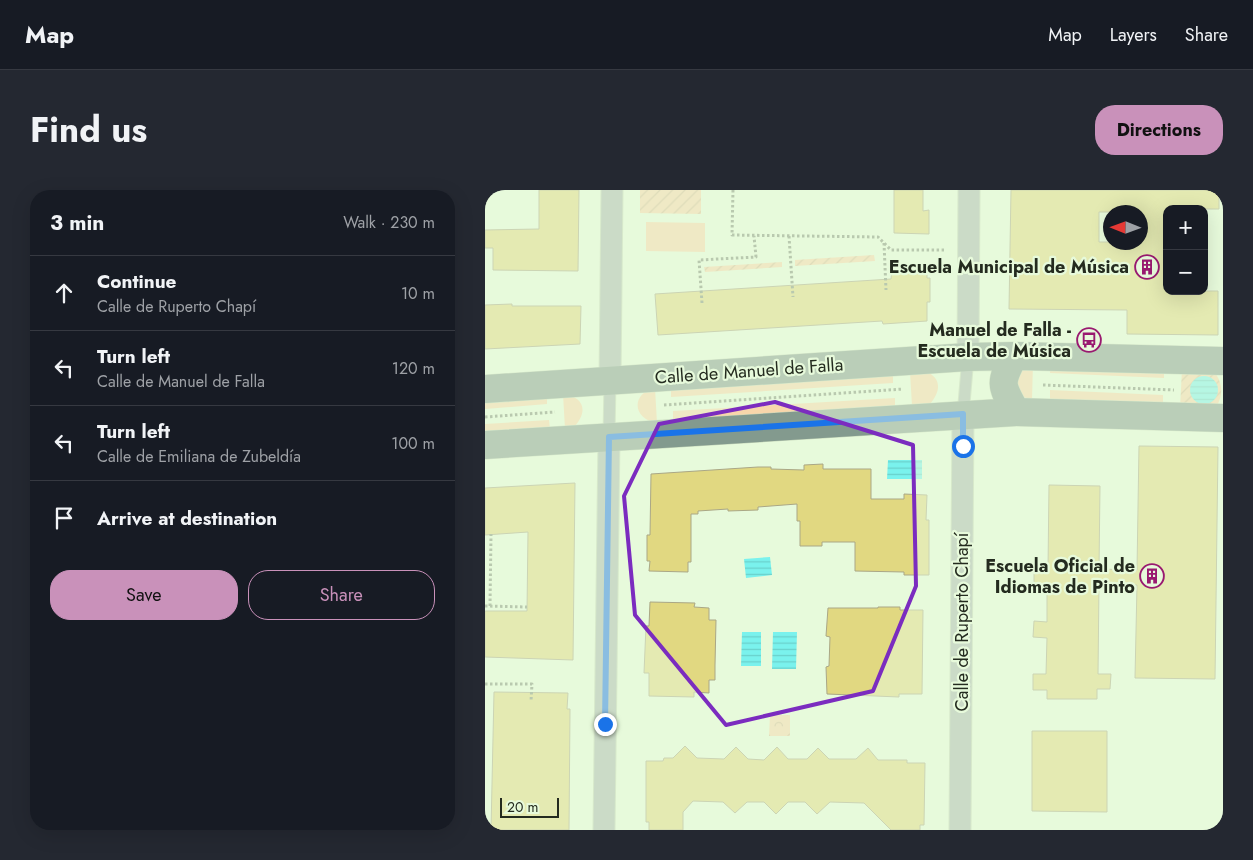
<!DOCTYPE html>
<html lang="en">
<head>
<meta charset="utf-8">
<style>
  body { margin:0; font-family:Jost,sans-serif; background:#242831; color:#f1f3f6 }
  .controls { position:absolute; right:15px; top:15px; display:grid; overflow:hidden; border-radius:10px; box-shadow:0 5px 20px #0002 }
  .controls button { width:45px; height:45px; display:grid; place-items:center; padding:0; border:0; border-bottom:1px solid #363941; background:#171b24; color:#f1f3f6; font:25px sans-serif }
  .compass { position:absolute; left:618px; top:15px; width:45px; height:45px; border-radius:50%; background:#171b24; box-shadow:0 5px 20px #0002; rotate:271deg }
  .scale { position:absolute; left:15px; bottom:12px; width:59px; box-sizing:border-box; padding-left:5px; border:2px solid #242b1f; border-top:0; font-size:14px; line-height:18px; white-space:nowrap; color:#242b1f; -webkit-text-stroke:4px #e7fadb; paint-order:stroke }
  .stop { position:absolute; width:15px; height:15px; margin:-11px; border:4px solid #1a73e8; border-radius:50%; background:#fff }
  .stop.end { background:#1a73e8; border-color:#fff; box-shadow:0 1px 5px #0008 }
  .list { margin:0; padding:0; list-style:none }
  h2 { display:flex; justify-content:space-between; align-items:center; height:65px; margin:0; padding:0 20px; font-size:21px }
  h2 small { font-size:16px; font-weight:400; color:#9ea1a6 }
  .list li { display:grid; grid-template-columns:32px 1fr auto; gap:15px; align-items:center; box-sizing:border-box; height:75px; padding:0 20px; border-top:1px solid #363941 }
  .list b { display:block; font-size:19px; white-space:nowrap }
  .list p { margin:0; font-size:16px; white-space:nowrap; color:#9ea1a6 }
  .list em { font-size:16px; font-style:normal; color:#9ea1a6 }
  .actions { display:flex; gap:10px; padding:15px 20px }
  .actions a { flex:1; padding:11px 0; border:1px solid #c991ba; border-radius:20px; text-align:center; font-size:18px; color:#c991ba }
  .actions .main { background:#c991ba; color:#111 }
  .icon { flex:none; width:28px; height:28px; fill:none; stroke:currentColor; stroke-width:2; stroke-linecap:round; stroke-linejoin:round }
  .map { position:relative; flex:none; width:738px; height:640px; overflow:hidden; border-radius:20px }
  header { display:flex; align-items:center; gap:30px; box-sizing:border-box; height:70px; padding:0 25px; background:#171b24; border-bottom:1px solid #363941 }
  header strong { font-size:24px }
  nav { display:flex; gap:28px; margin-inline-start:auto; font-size:18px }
  .intro { display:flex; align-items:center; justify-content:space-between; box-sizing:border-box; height:120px; padding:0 30px }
  h1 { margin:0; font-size:35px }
  .button { padding:12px 22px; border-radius:20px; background:#c991ba; color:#111; font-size:18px; font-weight:700 }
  main { display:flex; gap:30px; padding:0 30px }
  aside { flex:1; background:#171b24; border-radius:20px; box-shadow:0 5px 20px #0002 }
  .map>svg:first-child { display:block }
  .grass { fill:#f8d6ab }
  .park { fill:url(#park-crowns) }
  .garden { fill:url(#garden-furrows) }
  .water { fill:url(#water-rules) }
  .building { fill:#e1d881; stroke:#aaa786; fill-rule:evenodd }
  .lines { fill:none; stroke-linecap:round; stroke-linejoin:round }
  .lane-casing { stroke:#c4d5b9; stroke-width:13 }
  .street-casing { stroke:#c4d5b9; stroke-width:23 }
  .secondary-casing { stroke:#c4d5b9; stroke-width:29 }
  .path { stroke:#828f7a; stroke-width:3; stroke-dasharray:2.5 2.5; stroke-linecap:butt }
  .lane { stroke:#a8b7af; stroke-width:11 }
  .street { stroke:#a8b7af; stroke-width:21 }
  .secondary { stroke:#839a8e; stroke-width:28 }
  .route { stroke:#1a73e8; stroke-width:6 }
  .marked { fill:none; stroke:#7b2cbf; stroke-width:4; stroke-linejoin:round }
  .labels { text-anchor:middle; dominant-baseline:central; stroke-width:4.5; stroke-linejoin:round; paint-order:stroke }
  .poi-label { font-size:18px; font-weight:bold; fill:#242b1f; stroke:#e7fadb; text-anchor:end }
  .street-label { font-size:18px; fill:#242b1f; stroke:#e7fadb }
</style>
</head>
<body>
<header>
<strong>Map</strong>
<nav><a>Map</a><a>Layers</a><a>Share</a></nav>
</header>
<div class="intro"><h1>Find us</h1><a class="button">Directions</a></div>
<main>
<aside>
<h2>3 min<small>Walk · 230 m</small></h2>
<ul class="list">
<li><svg class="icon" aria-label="ahead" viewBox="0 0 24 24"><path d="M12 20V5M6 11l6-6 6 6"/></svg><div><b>Continue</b><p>Calle de Ruperto Chapí</p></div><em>10 m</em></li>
<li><svg class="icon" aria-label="left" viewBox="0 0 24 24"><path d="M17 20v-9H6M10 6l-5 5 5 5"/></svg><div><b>Turn left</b><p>Calle de Manuel de Falla</p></div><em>120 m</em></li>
<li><svg class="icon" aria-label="left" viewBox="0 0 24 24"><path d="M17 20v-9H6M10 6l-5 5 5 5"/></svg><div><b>Turn left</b><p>Calle de Emiliana de Zubeldía</p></div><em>100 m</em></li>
<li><svg class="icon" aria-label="arrive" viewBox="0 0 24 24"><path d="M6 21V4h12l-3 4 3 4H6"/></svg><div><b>Arrive at destination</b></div></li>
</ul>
<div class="actions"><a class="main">Save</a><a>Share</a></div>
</aside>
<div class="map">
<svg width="738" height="640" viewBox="0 0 738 640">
  <defs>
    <pattern id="park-crowns" width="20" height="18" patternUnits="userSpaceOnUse" patternTransform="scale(1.25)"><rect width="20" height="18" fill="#f8d6ab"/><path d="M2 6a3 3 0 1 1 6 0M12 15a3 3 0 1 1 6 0" fill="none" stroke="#d4b893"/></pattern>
    <pattern id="garden-furrows" width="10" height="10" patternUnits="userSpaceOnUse" patternTransform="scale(1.25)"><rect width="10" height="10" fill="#f8d6ab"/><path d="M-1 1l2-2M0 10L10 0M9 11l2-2" fill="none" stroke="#d4b893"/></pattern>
    <pattern id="water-rules" width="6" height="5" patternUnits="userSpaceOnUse" patternTransform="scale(1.25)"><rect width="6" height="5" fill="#7af2ed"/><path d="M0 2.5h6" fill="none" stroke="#69d0cb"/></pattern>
  </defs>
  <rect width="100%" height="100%" fill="#e7fadb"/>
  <!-- grass -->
  <path class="grass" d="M161,32L220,33V62L161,61Z
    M548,173L547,209L537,207L527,184Z
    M566,174L679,179V188L565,183Z
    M440,181C457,188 456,201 445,214L427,216L425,182Z
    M408,183V193L186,207V197Z
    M170,198L172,233C147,229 146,203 170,198Z
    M565,200L678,205V215L565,210Z
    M78,204C100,207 103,222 89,237L80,239Z
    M62,205V214L0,219V209Z
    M410,208V218L188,232V221Z
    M64,230L65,239L0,244V234Z"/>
  <!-- park -->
  <path class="park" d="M285,525H305V546H284Z"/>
  <!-- garden -->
  <path class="garden" d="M155,0H216V24L155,23Z
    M389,65L390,71L310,76V70Z
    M297,72V77L220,82L219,77Z
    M697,179L731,184C738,195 738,206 731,217L695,219Z"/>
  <!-- water -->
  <path class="water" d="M705 200a14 14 0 1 1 28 0a14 14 0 1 1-28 0Z
    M403,270H437V289H402Z
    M285,367L287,385L261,388L259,369Z
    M257,442H276V476H256Z
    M288,442H312L311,479H287Z"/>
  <!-- building -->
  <path class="building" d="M54,0H94L93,81L8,80V58H0V40L54,39Z
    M409,0H438V21L444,20V44L409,43Z
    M526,0H734V19H682V101H733V145L642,144V120L524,119ZM614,22H656V52H614Z
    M407,77H442V88H445V112H442V131L398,134L397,131L173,145L170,104L406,89Z
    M27,114V116H96L95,154L0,159V115Z
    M654,256L733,257L730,489L650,488L652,395L614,394L613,484H626L625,499H612V509H562V500H548V484H561L562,448L548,447L549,431L562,432V394H549V379H563L564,295L615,296L614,379L652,380Z
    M338,274V279H386V309H419V304L442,305L441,330H444V385H419V382L370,381V352H337V356H315V331H312V314L273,317V320L243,321V319L213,321V324H206V372H203V382L164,381L165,371H162V345H165L166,284L273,277H286V279L319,280V275Z
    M90,293L88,470L0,467V421H42L43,342L0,345V298Z
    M165,412L210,413L209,417L224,418V430H231L230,475V490H224V503L209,502V507L164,506V483H159L161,436H164Z
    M393,417H415V420H438L437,504H414V507L342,504L341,477L344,476L345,447L341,446L343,418H393Z
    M9,502L83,503L82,519H85L84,640H6Z
    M547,541H622V622L547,621Z
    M200,556L212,568L239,569L251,557L263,569L279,570L292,557L303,569H322L333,558L344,569H371L383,558L393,570H422V573H440L439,635H435V640H406L379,613L345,612L332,624L320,612H303L291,624L279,612H262L250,623L238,612L208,611L198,622V640H164V632H161V571H178L179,568H188Z"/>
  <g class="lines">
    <!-- lane casing -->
    <g class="lane-casing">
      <path id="lane" d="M478,225L483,167
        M124,247L125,190"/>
    </g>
    <!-- street casing -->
    <g class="street-casing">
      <path id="street" d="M483,167L484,0
        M125,190L127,0
        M119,640L124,247
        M475,640L478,225"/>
    </g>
    <!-- secondary casing -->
    <g class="secondary-casing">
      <path id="secondary" d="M529,166C514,194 516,195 531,222
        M0,199L483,167L529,166L738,171
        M0,255L531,222L738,228"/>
    </g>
    <!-- path -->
    <path class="path" d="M248,0L247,45L393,47L406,60H459
      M304,46L308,107
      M399,53L401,100
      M217,113L214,70L271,67L269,46
      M558,195L689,200
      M179,215L418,199
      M0,227L70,222
      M0,416L42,417
      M5,416L6,344
      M0,494H47L46,511"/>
    <!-- lane -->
    <use href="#lane" class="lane"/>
    <!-- street -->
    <use href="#street" class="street"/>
    <!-- secondary -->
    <use href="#secondary" class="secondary"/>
  </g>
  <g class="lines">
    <!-- route -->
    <path class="route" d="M120,534L124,247L478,224V256"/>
  </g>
  <!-- marked area -->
  <path d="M0 0H738V640H0ZM290,212L428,255L431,396L388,501L241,535L150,425L139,306L174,234Z" fill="#e7fadb" fill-opacity=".55" fill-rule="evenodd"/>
  <path class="marked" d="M290,212L428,255L431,396L388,501L241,535L150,425L139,306L174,234Z"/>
  <!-- icons -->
  <defs>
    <g id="building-ring" transform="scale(1.25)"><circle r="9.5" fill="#e7fadb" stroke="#991970" stroke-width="1.5"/><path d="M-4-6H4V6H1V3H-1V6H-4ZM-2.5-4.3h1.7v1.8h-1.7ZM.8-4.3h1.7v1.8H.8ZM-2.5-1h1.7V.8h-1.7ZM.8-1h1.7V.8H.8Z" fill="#991970"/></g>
    <g id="bus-ring" transform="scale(1.25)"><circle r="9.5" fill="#e7fadb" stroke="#991970" stroke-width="1.5"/><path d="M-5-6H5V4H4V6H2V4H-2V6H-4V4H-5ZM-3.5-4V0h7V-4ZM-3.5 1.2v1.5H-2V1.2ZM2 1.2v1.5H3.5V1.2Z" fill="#991970"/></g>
  </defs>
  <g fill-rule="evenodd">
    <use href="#building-ring" x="662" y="77"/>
    <use href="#bus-ring" x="604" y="150"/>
    <use href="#building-ring" x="667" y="386"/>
  </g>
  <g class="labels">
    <!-- poi labels -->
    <g class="poi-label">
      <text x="644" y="77">Escuela Municipal de Música</text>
      <text x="586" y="140">Manuel de Falla -<tspan x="586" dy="21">Escuela de Música</tspan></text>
      <text x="650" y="376">Escuela Oficial de<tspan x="650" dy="21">Idiomas de Pinto</tspan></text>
    </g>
    <!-- street labels -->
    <g class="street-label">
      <text transform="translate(264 181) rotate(-4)">Calle de Manuel de Falla</text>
      <text transform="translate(477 432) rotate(-90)">Calle de Ruperto Chapí</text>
    </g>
  </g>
</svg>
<div class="controls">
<button>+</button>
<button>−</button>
</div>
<svg class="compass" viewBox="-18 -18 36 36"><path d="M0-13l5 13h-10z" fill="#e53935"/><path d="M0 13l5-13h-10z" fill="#9ea1a6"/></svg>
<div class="scale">20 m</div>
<div class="stop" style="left:478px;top:256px"></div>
<div class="stop end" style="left:120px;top:534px"></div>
</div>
</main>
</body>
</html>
